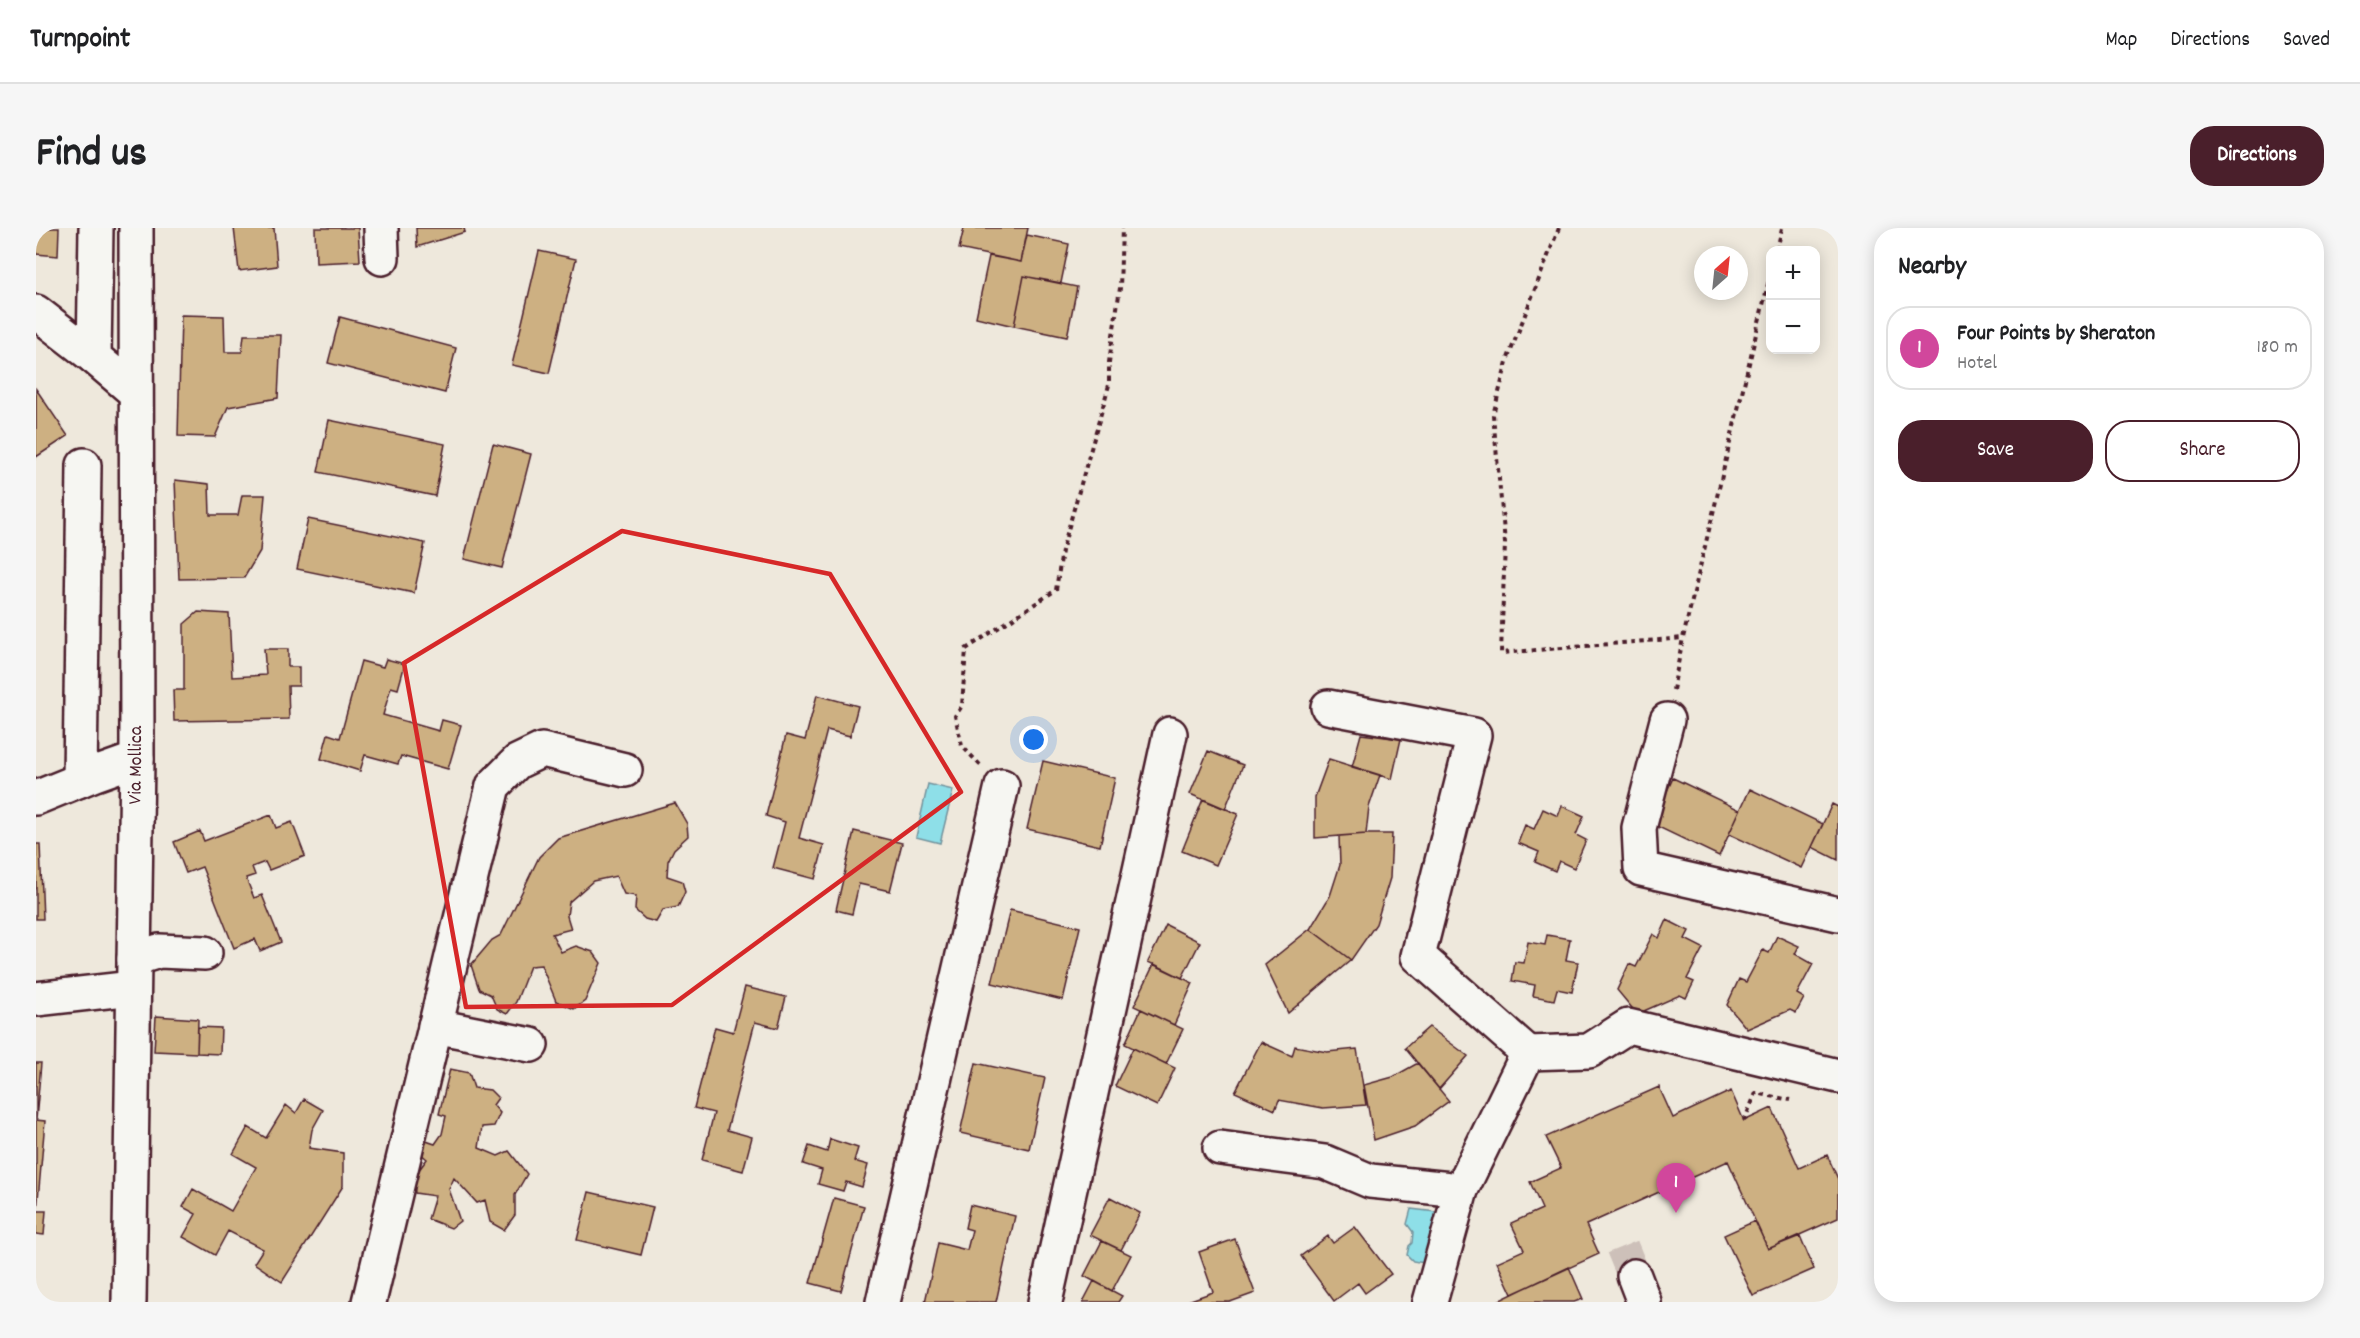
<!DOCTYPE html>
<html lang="en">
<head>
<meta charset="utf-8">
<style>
  body { margin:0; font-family:Dekko,sans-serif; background:#f6f6f6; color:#202124 }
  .controls { position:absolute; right:18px; top:18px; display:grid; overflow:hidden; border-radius:12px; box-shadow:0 3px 15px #0003 }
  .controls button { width:54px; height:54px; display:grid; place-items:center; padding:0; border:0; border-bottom:2px solid #e0e0e0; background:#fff; color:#202124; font:30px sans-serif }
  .compass { position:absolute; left:1658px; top:18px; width:54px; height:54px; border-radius:50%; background:#fff; box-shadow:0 3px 15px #0003; rotate:27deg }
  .you { position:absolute; left:998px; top:512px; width:21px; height:21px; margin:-15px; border:4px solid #fff; border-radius:50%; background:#1a73e8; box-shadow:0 0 0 9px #1a73e833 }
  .badge { display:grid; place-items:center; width:39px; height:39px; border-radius:50%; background:#4a1f2b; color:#fff; font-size:20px; font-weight:700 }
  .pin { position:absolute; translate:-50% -50px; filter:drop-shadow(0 2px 3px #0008) }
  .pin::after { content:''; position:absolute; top:32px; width:21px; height:18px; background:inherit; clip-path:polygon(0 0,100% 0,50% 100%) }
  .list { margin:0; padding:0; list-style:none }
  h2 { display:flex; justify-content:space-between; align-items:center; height:78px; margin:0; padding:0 24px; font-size:26px }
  h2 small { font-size:20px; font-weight:400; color:#757577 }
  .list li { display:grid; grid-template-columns:39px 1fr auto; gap:18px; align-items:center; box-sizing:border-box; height:84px; margin:0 12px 12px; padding:0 12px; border:2px solid #e0e0e0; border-radius:24px }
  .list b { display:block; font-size:22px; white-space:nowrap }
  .list p { margin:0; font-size:20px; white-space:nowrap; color:#757577 }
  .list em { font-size:20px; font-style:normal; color:#757577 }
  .actions { display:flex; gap:12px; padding:18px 24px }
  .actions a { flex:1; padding:14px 0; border:2px solid #4a1f2b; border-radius:24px; text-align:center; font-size:21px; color:#4a1f2b }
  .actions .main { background:#4a1f2b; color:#fff }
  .map { position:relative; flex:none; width:1802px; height:1074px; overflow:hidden; border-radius:24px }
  header { display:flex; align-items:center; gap:36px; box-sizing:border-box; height:84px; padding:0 30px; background:#fff; border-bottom:2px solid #e0e0e0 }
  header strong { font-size:28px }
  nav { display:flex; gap:33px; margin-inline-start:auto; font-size:21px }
  .intro { display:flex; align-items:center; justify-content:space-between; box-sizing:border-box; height:144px; padding:0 36px }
  h1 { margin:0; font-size:42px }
  .button { padding:15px 27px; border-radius:24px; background:#4a1f2b; color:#fff; font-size:21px; font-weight:700 }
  main { display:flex; gap:36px; padding:0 36px }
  aside { flex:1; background:#fff; border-radius:24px; box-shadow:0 3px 15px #0003 }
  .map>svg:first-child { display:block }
  .water { fill:#8edfe8; stroke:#73929c; stroke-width:1.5 }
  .building { fill:#cdb082; stroke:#4a1f2b; stroke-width:1.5 }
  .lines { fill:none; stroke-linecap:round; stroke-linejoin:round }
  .minor-tunnel { stroke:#cdc0b9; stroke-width:33; stroke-dasharray:33 16; stroke-linecap:butt }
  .minor-casing { stroke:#4a1f2b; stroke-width:38 }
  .path { stroke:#4a1f2b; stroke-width:4; stroke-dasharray:4.5 4.5; stroke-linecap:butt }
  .minor { stroke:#f6f6f2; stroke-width:33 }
  .marked { fill:none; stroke:#d62828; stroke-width:4.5; stroke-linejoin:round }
  .labels { text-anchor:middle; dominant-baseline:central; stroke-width:4.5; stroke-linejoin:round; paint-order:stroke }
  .street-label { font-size:20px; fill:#4a1f2b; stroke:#f6f6f2 }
</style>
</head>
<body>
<header>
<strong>Turnpoint</strong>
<nav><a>Map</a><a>Directions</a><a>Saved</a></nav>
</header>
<div class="intro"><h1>Find us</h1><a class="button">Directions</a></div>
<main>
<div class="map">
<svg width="1802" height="1074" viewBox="0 0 1802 1074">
  <rect width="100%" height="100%" fill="#eee8dc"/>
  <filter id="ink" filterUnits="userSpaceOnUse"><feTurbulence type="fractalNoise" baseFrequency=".0167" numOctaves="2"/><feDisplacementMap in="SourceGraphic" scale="12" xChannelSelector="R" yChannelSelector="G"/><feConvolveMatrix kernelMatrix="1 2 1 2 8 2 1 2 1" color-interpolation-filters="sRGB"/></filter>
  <g filter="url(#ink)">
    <!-- water -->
    <path class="water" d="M892,556L917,562L904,615L880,609Z
      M1375,981L1400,984L1388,1035L1377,1033L1371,1027L1373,1018L1376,1015L1377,1004L1371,996Z"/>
    <!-- building -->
    <path class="building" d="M0,0H23L22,28L0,26Z
      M198,0H238L241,38L203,43Z
      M279,0H322L324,33L280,35Z
      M380,0H428L429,4L381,19Z
      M928,0H992L985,34L923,21Z
      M991,7L1033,16L1025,55L988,48L978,98L940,89L953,28L985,34Z
      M503,23L540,31L513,145L476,137Z
      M988,48L1041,59L1031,109L978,98Z
      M145,87L188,88L189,124H206L208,107H245L242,170L192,179L179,209L142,208Z
      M304,89L420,120L409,165L292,135Z
      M0,161L32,208L0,229Z
      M293,192L409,216L399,268L282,244Z
      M457,216L495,226L466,340L428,331Z
      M139,252L173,256L174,287H202L206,267H229L224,323L208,350L143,351Z
      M272,291L389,315L378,365L261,341Z
      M162,384L193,386L196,449L230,447L228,421H252V439H263V458H252L253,491L138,493L137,462H148V396Z
      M350,431L369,436L362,461L355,459L347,487L403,503L406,492L425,497L412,541L365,528L362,536L329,527L324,543L285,531L292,506L304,510L325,433L347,439Z
      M781,467L822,478L814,508L791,502L763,610L788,617L779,651L737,640L749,594L730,588L750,507L769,512Z
      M1325,506L1365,511L1356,551L1316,539Z
      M1172,523L1207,537L1189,581L1154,566Z
      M1293,531L1344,547L1333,579L1330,606L1279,610V569Z
      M1007,533L1079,550L1064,618L991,601Z
      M1637,550L1704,582L1683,628L1616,596Z
      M1714,561L1787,596L1766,640L1693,606Z
      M1167,571L1202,586L1180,637L1146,623Z
      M639,575L651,596L652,608L638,621L632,633L631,648L646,653L649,664L642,679L627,682L620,694L609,691L599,682L600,668L588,666L580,648L557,653L533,674L531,688L535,701L516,706L525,724L540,718L557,724L565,735L549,773L538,781L520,773L505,737L494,738L480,774L471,786L461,781L455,767L443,761L435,737L456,712L465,707L503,629L522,610Z
      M1796,576L1802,579V632L1776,619Z
      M1526,578L1548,588L1540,607L1550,612L1538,640L1523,633L1519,643L1499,634L1503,624L1482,615L1489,597L1498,601L1507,581L1522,588Z
      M235,587L240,600L256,594L269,628L233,642L229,634L216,639L219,647L210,650L218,670L226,667L245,714L224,723L219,711L198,720L166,639L150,645L138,614L164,603L168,613Z
      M818,603L866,615L854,663L823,656L816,686L800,682Z
      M1330,606H1356L1354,650L1340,696L1315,732L1274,701L1294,668L1304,637L1303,608Z
      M0,616H4L7,691H0Z
      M974,682L1044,699L1027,772L956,755Z
      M1631,692L1653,703L1649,711L1667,720L1651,751L1658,754L1650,770L1644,767L1601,786L1581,762L1593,736L1600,739L1617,706L1623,710Z
      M1130,697L1164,714L1146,750L1112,734Z
      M1274,701L1315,732L1252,785L1229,737Z
      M1511,707L1534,711L1530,732L1542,734L1536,764L1521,761L1518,772L1497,768L1499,757L1476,753L1479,734L1488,735L1492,714L1509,717Z
      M1741,708L1763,718L1759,726L1777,736L1761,766L1768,770L1760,785L1754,782L1711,801L1691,777L1703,751L1710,754L1727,722L1733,725Z
      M1118,736L1157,755L1138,797L1098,778Z
      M709,759L750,769L742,800L719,794L691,902L716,909L707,943L666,932L678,885L658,880L679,799L697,804Z
      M1105,781L1147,801L1130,836L1089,816Z
      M120,788L162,791L161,825L118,823Z
      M162,799L185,800L184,826L161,825Z
      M1393,799L1432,828L1403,861L1369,820Z
      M1225,814L1256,828L1259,818L1291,824L1321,821L1330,877L1287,880L1243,872L1239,882L1199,864Z
      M1097,820L1139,840L1121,878L1079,858Z
      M0,835H5L0,892L9,893L1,983H10L8,1007L0,1006Z
      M940,835L1009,850L993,921L924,905Z
      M1382,835L1413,873L1379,898L1338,912L1328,857L1357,849Z
      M414,841L433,845L438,860L454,862L462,870L457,877L464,885L458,898L446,899L443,920L462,928L473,923L491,946L479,967V987L468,1002L454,994L449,972L441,975L418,950L413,961L424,993L415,1000L392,991L399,968L379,965L377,950L391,931L383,924L390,913L399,916L406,906L410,888L403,886Z
      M1623,859L1637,890L1695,863L1708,893L1736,880L1763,940L1791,927L1802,951V990L1732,1021L1692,933L1550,997L1563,1026L1476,1066L1461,1034L1488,1022L1475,995L1506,981L1494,954L1525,940L1510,909Z
      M268,871L287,882L276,902L273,920L307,925V958L246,1054L218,1035L227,1021L192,1003L179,1027L147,1009L160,986L147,979L157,961L195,983L220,939L197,926L212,899L230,910L250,877L260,885Z
      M794,911L822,920L818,933L832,937L826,959L810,954L807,963L782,956L786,942L767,936L773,918L791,924Z
      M553,964L617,979L605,1027L541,1012Z
      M1074,969L1104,985L1085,1022L1054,1007Z
      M798,970L828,978L805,1063L774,1055Z
      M934,977L979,988L960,1074H889L902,1015L931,1022L936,1002L929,1000Z
      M1719,993L1732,1021L1764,1008L1778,1041L1717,1068L1688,1007Z
      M1319,999L1355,1046L1329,1065L1322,1055L1298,1073L1265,1028L1292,1008L1297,1015Z
      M1199,1011L1219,1065L1194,1074H1149L1177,1064L1163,1024Z
      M1066,1013L1095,1027L1076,1063L1048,1048Z
      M1533,1039L1547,1071L1538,1074H1460Z
      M1058,1053L1086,1068L1082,1074H1047Z"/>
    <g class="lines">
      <!-- minor-tunnel -->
      <path class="minor-tunnel" d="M1586,1019L1598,1048"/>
      <!-- minor casing -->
      <g class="minor-casing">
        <g id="minor">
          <path d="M60,0L58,129L99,164"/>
          <path d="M345,0L346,30"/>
          <path d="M0,84L58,129"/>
          <path d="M1292,479L1438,507L1382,728L1492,825"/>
          <path d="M1631,492L1603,600L1605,641L1802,686"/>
          <path d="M44,552L48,237"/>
          <path d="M0,570L59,546L101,531"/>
          <path d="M98,731L123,723L169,725"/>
          <path d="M0,771L97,760"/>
          <path d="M399,798L495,817"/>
          <path d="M1184,920L1289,934L1334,953L1425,962"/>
          <path d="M1598,1048L1608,1074"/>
          <path id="s1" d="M93,1074L101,531L100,0"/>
          <path d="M333,1074L457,558L481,534L506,522L589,542"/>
          <path d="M847,1074L966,558"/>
          <path d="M1009,1074L1134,506"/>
          <path d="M1394,1074L1425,962L1492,825L1553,823L1592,798L1802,848"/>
        </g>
      </g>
      <!-- path -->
      <path class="path" d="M1523,0L1472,130L1457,187L1469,315L1465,425L1647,410
        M1741,22L1746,0
        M1637,462L1647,410L1734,48
        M944,537L926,518L919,488L926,478L930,421L1020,362L1026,323L1073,157V134L1084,60L1086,0
        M1708,893L1720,865L1754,872"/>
      <!-- minor -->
      <use href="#minor" class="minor"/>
    </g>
  </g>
  <!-- marked area -->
  <path class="marked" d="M586,303L794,346L925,564L636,777L430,779L368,435Z"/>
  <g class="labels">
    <!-- street labels -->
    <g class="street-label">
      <text stroke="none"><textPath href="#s1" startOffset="537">Via Mollica</textPath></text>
    </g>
  </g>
</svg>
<div class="controls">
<button>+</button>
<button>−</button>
</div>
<svg class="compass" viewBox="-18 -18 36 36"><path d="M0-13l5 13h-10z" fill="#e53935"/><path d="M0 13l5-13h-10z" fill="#757577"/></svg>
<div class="you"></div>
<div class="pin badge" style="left:1640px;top:985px;background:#d1479c">1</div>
</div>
<aside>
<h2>Nearby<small></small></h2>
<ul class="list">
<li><span class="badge" style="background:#d1479c">1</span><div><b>Four Points by Sheraton</b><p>Hotel</p></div><em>180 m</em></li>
</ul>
<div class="actions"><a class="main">Save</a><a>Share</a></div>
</aside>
</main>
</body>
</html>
